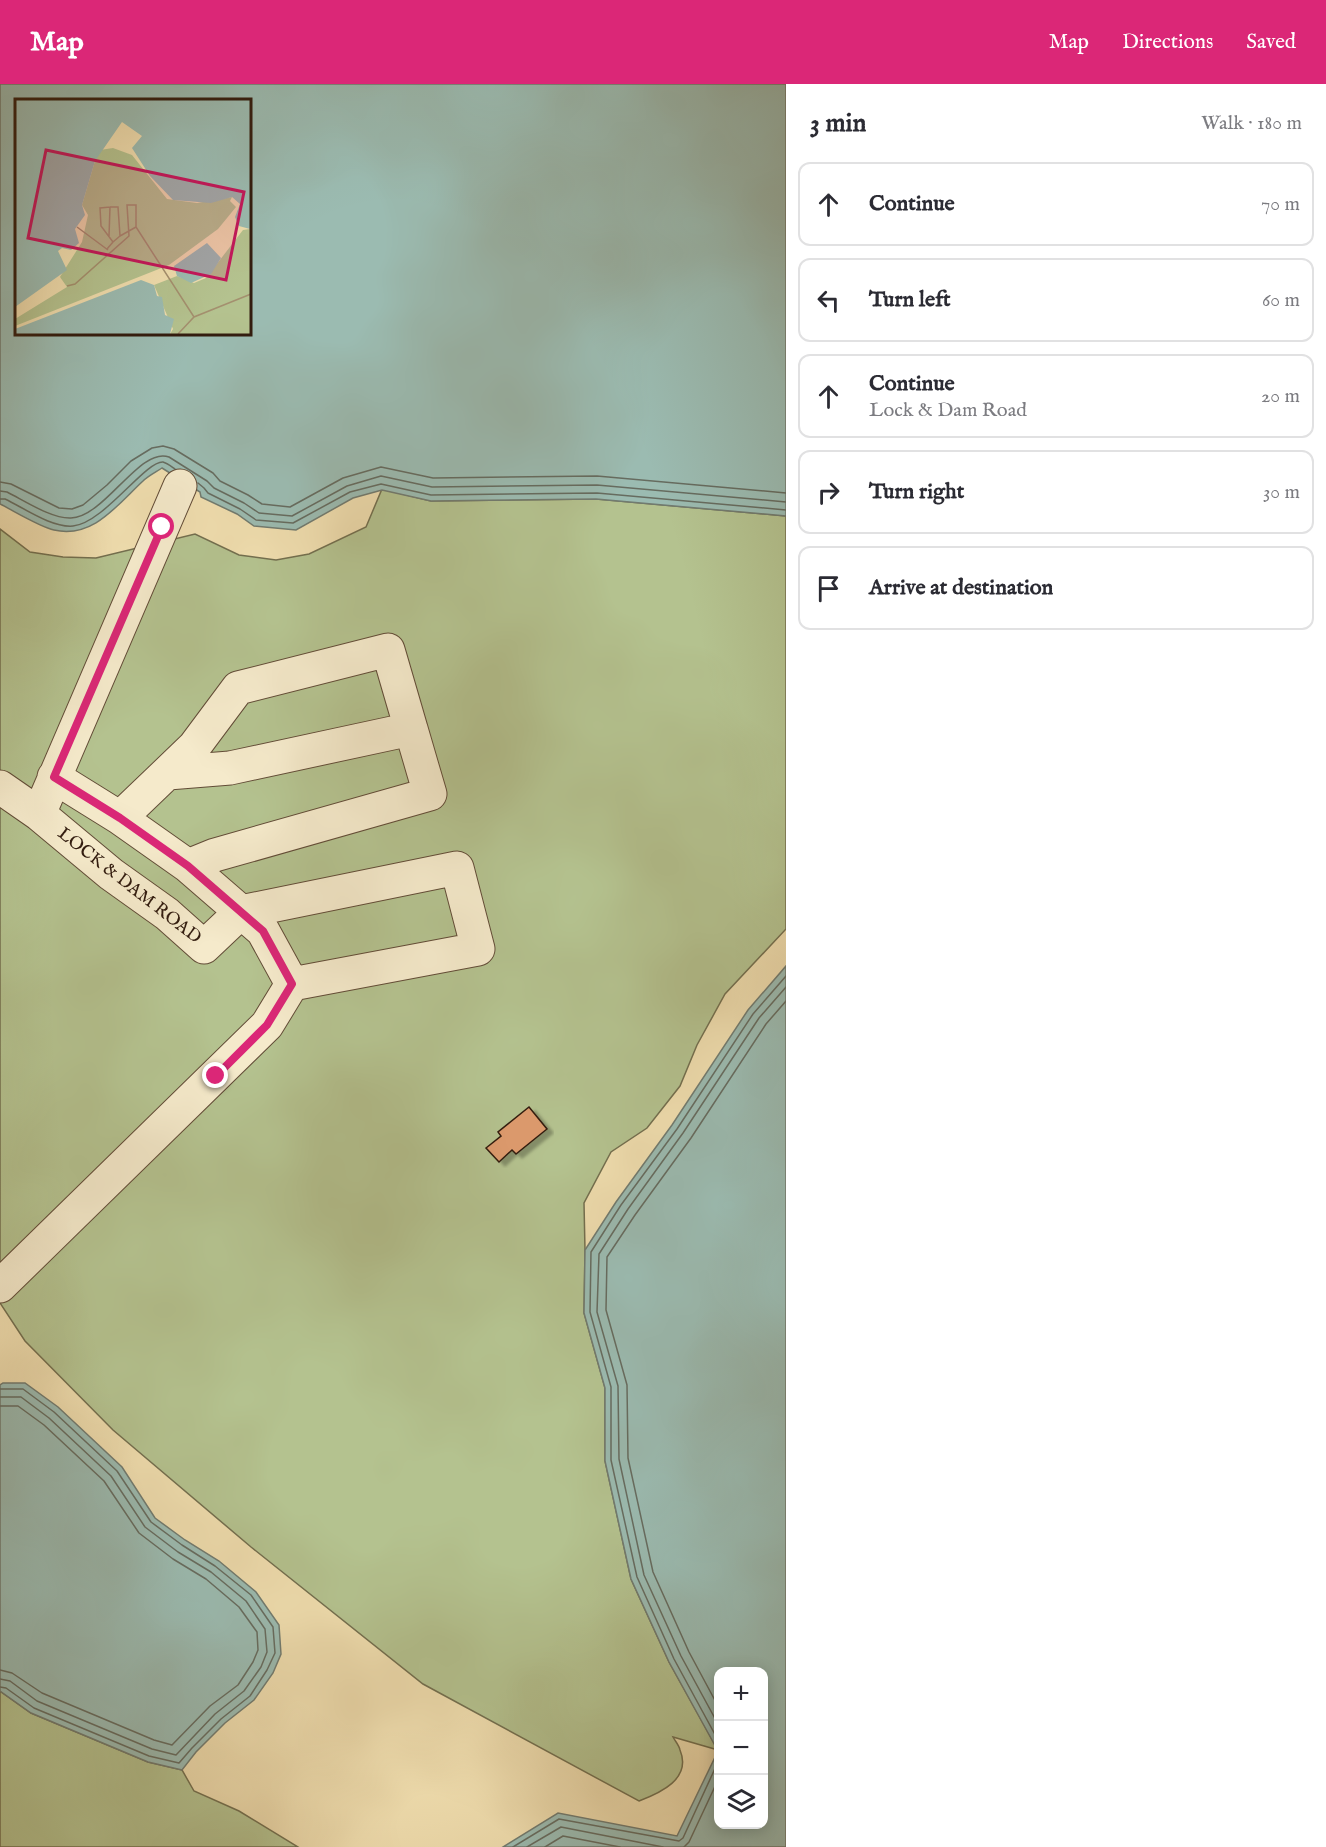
<!DOCTYPE html>
<html lang="en">
<head>
<meta charset="utf-8">
<style>
  body { margin:0; font-family:"IM FELL English",serif; background:#f7f7f7; color:#2b2b33 }
  .controls { position:absolute; right:18px; bottom:18px; display:grid; overflow:hidden; border-radius:12px; box-shadow:0 3px 15px #0003 }
  .controls button { width:54px; height:54px; display:grid; place-items:center; padding:0; border:0; border-bottom:2px solid #e1e1e2; background:#fff; color:#2b2b33; font:30px sans-serif }
  .stop { position:absolute; width:18px; height:18px; margin:-14px; border:4px solid #db2777; border-radius:50%; background:#fff }
  .stop.end { background:#db2777; border-color:#fff; box-shadow:0 2px 6px #0008 }
  .list { margin:0; padding:0; list-style:none }
  h2 { display:flex; justify-content:space-between; align-items:center; height:78px; margin:0; padding:0 24px; font-size:26px }
  h2 small { font-size:20px; font-weight:400; color:#7c7c81 }
  .list li { display:grid; grid-template-columns:39px 1fr auto; gap:18px; align-items:center; box-sizing:border-box; height:84px; margin:0 12px 12px; padding:0 12px; border:2px solid #e1e1e2; border-radius:12px }
  .list b { display:block; font-size:22px; white-space:nowrap }
  .list p { margin:0; font-size:20px; white-space:nowrap; color:#7c7c81 }
  .list em { font-size:20px; font-style:normal; color:#7c7c81 }
  .icon { flex:none; width:33px; height:33px; fill:none; stroke:currentColor; stroke-width:2; stroke-linecap:round; stroke-linejoin:round }
  .map { position:relative; flex:none; width:786px; height:1763px; overflow:hidden }
  header { display:flex; align-items:center; gap:36px; box-sizing:border-box; height:84px; padding:0 30px; background:#db2777; color:#fff }
  header strong { font-size:28px }
  nav { display:flex; gap:33px; margin-inline-start:auto; font-size:21px }
  main { display:flex }
  aside { flex:1; background:#fff }
  .map>svg:first-child { display:block }
  .green { fill:#b4c28f; stroke:#736f4f; stroke-width:1.5 }
  .water { fill:#9bbbb1; stroke:#717b70; stroke-width:1.5; fill-rule:evenodd }
  .lines { fill:none; stroke-linecap:round; stroke-linejoin:round }
  .shore { stroke:#666c60; stroke-width:1.5 }
  .building { fill:#de9b6e; stroke:#321c0f; stroke-width:1.5; filter:url(#shadow) }
  .minor-casing { stroke:#624c37; stroke-width:35 }
  .minor { stroke:#f5eacb; stroke-width:33 }
  .route { stroke:#db2777; stroke-width:8 }
  .labels { text-anchor:middle; dominant-baseline:central; stroke-width:6; stroke-linejoin:round; paint-order:stroke }
  .street-label { font-size:18px; fill:#321c0f; stroke:#f5eacb }
  .inset-road { fill:none; stroke:#a4906f; stroke-width:1.5 }
  .view { fill:#c2185b; fill-opacity:0.15; stroke:#c2185b; stroke-width:3 }
  .inset-edge { fill:none; stroke:#321c0f; stroke-width:3 }
</style>
</head>
<body>
<header>
<strong>Map</strong>
<nav><a>Map</a><a>Directions</a><a>Saved</a></nav>
</header>
<main>
<div class="map">
<svg width="786" height="1763" viewBox="0 0 786 1763">
  <defs>
    <filter id="shadow"><feDropShadow dx="6" dy="4" stdDeviation="1.5" flood-color="#0004"/></filter>
  </defs>
  <rect width="100%" height="100%" fill="#f0deaf"/>
  <filter id="stains"><feTurbulence type="fractalNoise" baseFrequency=".00333" numOctaves="4"/><feColorMatrix values="0 0 0 0 .2 0 0 0 0 .09 0 0 0 0 .02 0 0 0 .5 -.17"/></filter>
  <radialGradient id="worn" r=".72"><stop offset=".6" stop-color="#630" stop-opacity="0"/><stop offset="1" stop-color="#630" stop-opacity=".3"/></radialGradient>
  <!-- green -->
  <path class="green" d="M382,405L431,417L596,415L786,432V845L725,910L697,961L680,1002L647,1044L611,1068L584,1119L585,1166L584,1229L605,1304V1377L631,1495L669,1578L718,1666L673,1653C675,1657 679,1661 680,1666C692,1695 660,1709 639,1717L423,1600L251,1463L113,1346L25,1257L0,1219V445L30,468L63,473L96,474L195,450L239,471L276,476L309,470L366,443Z
    M0,1607L31,1629L148,1678L182,1686L194,1707L239,1727L298,1763H0Z"/>
  <!-- water -->
  <path class="water" d="M0,0H786V432L596,415L431,417L382,406L353,414L296,446L254,442L237,430L201,413L200,408L162,384C156,388 148,392 143,397C117,421 93,455 54,446C40,443 14,427 0,420ZM16,16H249V249H16Z
    M786,882V1763H503L558,1729L677,1752L718,1667L669,1578L631,1495L605,1377V1304L584,1229L585,1166L616,1118L672,1041L748,926ZM718,1588H764V1740H718Z
    M3,1299H25L58,1323L122,1383L155,1434L185,1456L219,1477L256,1508L279,1541L281,1570L273,1589L254,1616L225,1639L196,1668L182,1686L148,1678L31,1629L0,1607V1301Z"/>
  <g class="lines">
    <!-- shore -->
    <path class="shore" d="M0,398L11,400L59,424L72,425L83,421L107,401L131,377L152,364L163,362L174,365L213,389L220,397L248,411L262,420L290,423L343,394L381,383L433,394L597,392L786,409
      M198,399L204,404L208,409L240,425L256,436L293,439L350,408L381,400L431,411L597,409L786,426
      M0,407L7,408C25,417 52,435 71,434C105,433 140,362 169,373L207,397L214,404L244,419L259,429L292,432L347,402L381,392L432,403L597,401L786,418
      M0,415H5C24,424 52,444 73,442C104,439 145,377 163,378C167,379 172,383 175,385
      M0,1305H23L54,1328L117,1387L151,1438L182,1461L215,1482L251,1511L273,1543L275,1569L267,1586L250,1612L221,1635L192,1664L179,1679L149,1672L34,1624L6,1604L0,1603
      M0,1313H21L49,1334L111,1392L145,1443L178,1468L211,1488L246,1517L265,1545L267,1568L261,1583L244,1607L215,1630L176,1671L152,1665L37,1617L10,1597L0,1595
      M0,1322H18L44,1341L104,1397L139,1449L173,1475L206,1495L239,1523L257,1548L258,1566L253,1578L238,1601L210,1622L172,1661L154,1656L42,1609L12,1589L0,1586
      M718,1622L689,1568L653,1488L628,1374L627,1301L606,1226L607,1173L635,1131L691,1054L766,940L786,917
      M718,1640L681,1572L644,1491L619,1375L618,1302L597,1228L599,1170L628,1125L683,1049L759,934L786,903
      M718,1656L674,1575L637,1493L611,1376V1303L590,1228L591,1168L621,1121L677,1045L753,930L786,892
      M513,1763L559,1735L679,1757L683,1754L718,1678
      M527,1763L561,1743L663,1763
      M545,1763L563,1752L620,1763
      M684,1763L689,1758L718,1696"/>
  </g>
  <!-- building -->
  <path class="building" d="M529,1023L547,1045L516,1070L512,1066L499,1078L486,1064L501,1052L498,1048Z"/>
  <g class="lines">
    <!-- minor casing -->
    <g class="minor-casing">
      <path id="minor" d="M54,693L120,734L194,663L238,604L388,566L411,645L230,684L168,689
        M0,703L39,730L111,790L167,830L204,863L241,828
        M39,730L180,402
        M120,734L188,782L215,771L430,710L411,645
        M188,782L263,847L292,900
        M0,1202L267,941L292,900L478,865L457,784L241,828"/>
    </g>
    <!-- minor -->
    <use href="#minor" class="minor"/>
  </g>
  <g class="lines">
    <!-- route -->
    <path class="route" d="M162,443L54,693L120,734L188,782L241,828L263,847L292,900L267,941L216,992"/>
  </g>
  <g class="labels">
    <!-- street labels -->
    <g class="street-label">
      <text transform="translate(129 802) rotate(38)">LOCK &amp; DAM ROAD</text>
    </g>
  </g>
  <!-- overview -->
  <g transform="translate(15 15)">
    <rect width="236" height="236" fill="#f0deaf"/>
    <path d="M98,49L117,56L152,100L182,104L217,98L215,102L221,108L203,130L154,166L0,227V220L52,188L45,178L67,143L73,116L67,106L80,62L85,51ZM235,130V235H155L158,230L139,186L162,177L179,184L191,179L228,131Z" fill="#b4c28f"/>
    <path d="M0,0H235V130L224,127L220,118L225,105L217,98L196,104L158,101L135,77L117,49L127,37L107,23L80,62L67,106L70,116L60,130L64,144L56,151L47,149L43,152L52,171L0,208ZM192,144L206,159L196,175L176,184L162,177L159,167ZM126,181L139,186L142,197L147,198L150,216L159,220L155,235H0V230Z" fill="#9bbbb1"/>
    <path class="inset-road" d="M95,108H103L105,137L98,143M62,128L93,151M105,137L121,128M92,150L98,143L86,127L85,109L95,108L94,137M52,187L60,185L114,137L112,106H121V128L179,218M163,235L179,218L236,195"/>
    <path class="view" d="M31,51L229,93L211,181L13,139Z"/>
    <rect width="236" height="236" class="inset-edge"/>
  </g>
  <rect width="100%" height="100%" filter="url(#stains)"/>
  <rect width="100%" height="100%" fill="url(#worn)"/>
</svg>
<div class="controls">
<button>+</button>
<button>−</button>
<button><svg class="icon" aria-label="layers" viewBox="0 0 24 24"><path d="M12 4l9 5-9 5-9-5zM3 14l9 5 9-5"/></svg></button>
</div>
<div class="stop" style="left:162px;top:443px"></div>
<div class="stop end" style="left:216px;top:992px"></div>
</div>
<aside>
<h2>3 min<small>Walk · 180 m</small></h2>
<ul class="list">
<li><svg class="icon" aria-label="ahead" viewBox="0 0 24 24"><path d="M12 20V5M6 11l6-6 6 6"/></svg><div><b>Continue</b></div><em>70 m</em></li>
<li><svg class="icon" aria-label="left" viewBox="0 0 24 24"><path d="M17 20v-9H6M10 6l-5 5 5 5"/></svg><div><b>Turn left</b></div><em>60 m</em></li>
<li><svg class="icon" aria-label="ahead" viewBox="0 0 24 24"><path d="M12 20V5M6 11l6-6 6 6"/></svg><div><b>Continue</b><p>Lock &amp; Dam Road</p></div><em>20 m</em></li>
<li><svg class="icon" aria-label="right" viewBox="0 0 24 24"><path d="M7 20v-9h11M14 6l5 5-5 5"/></svg><div><b>Turn right</b></div><em>30 m</em></li>
<li><svg class="icon" aria-label="arrive" viewBox="0 0 24 24"><path d="M6 21V4h12l-3 4 3 4H6"/></svg><div><b>Arrive at destination</b></div></li>
</ul>
</aside>
</main>
</body>
</html>
